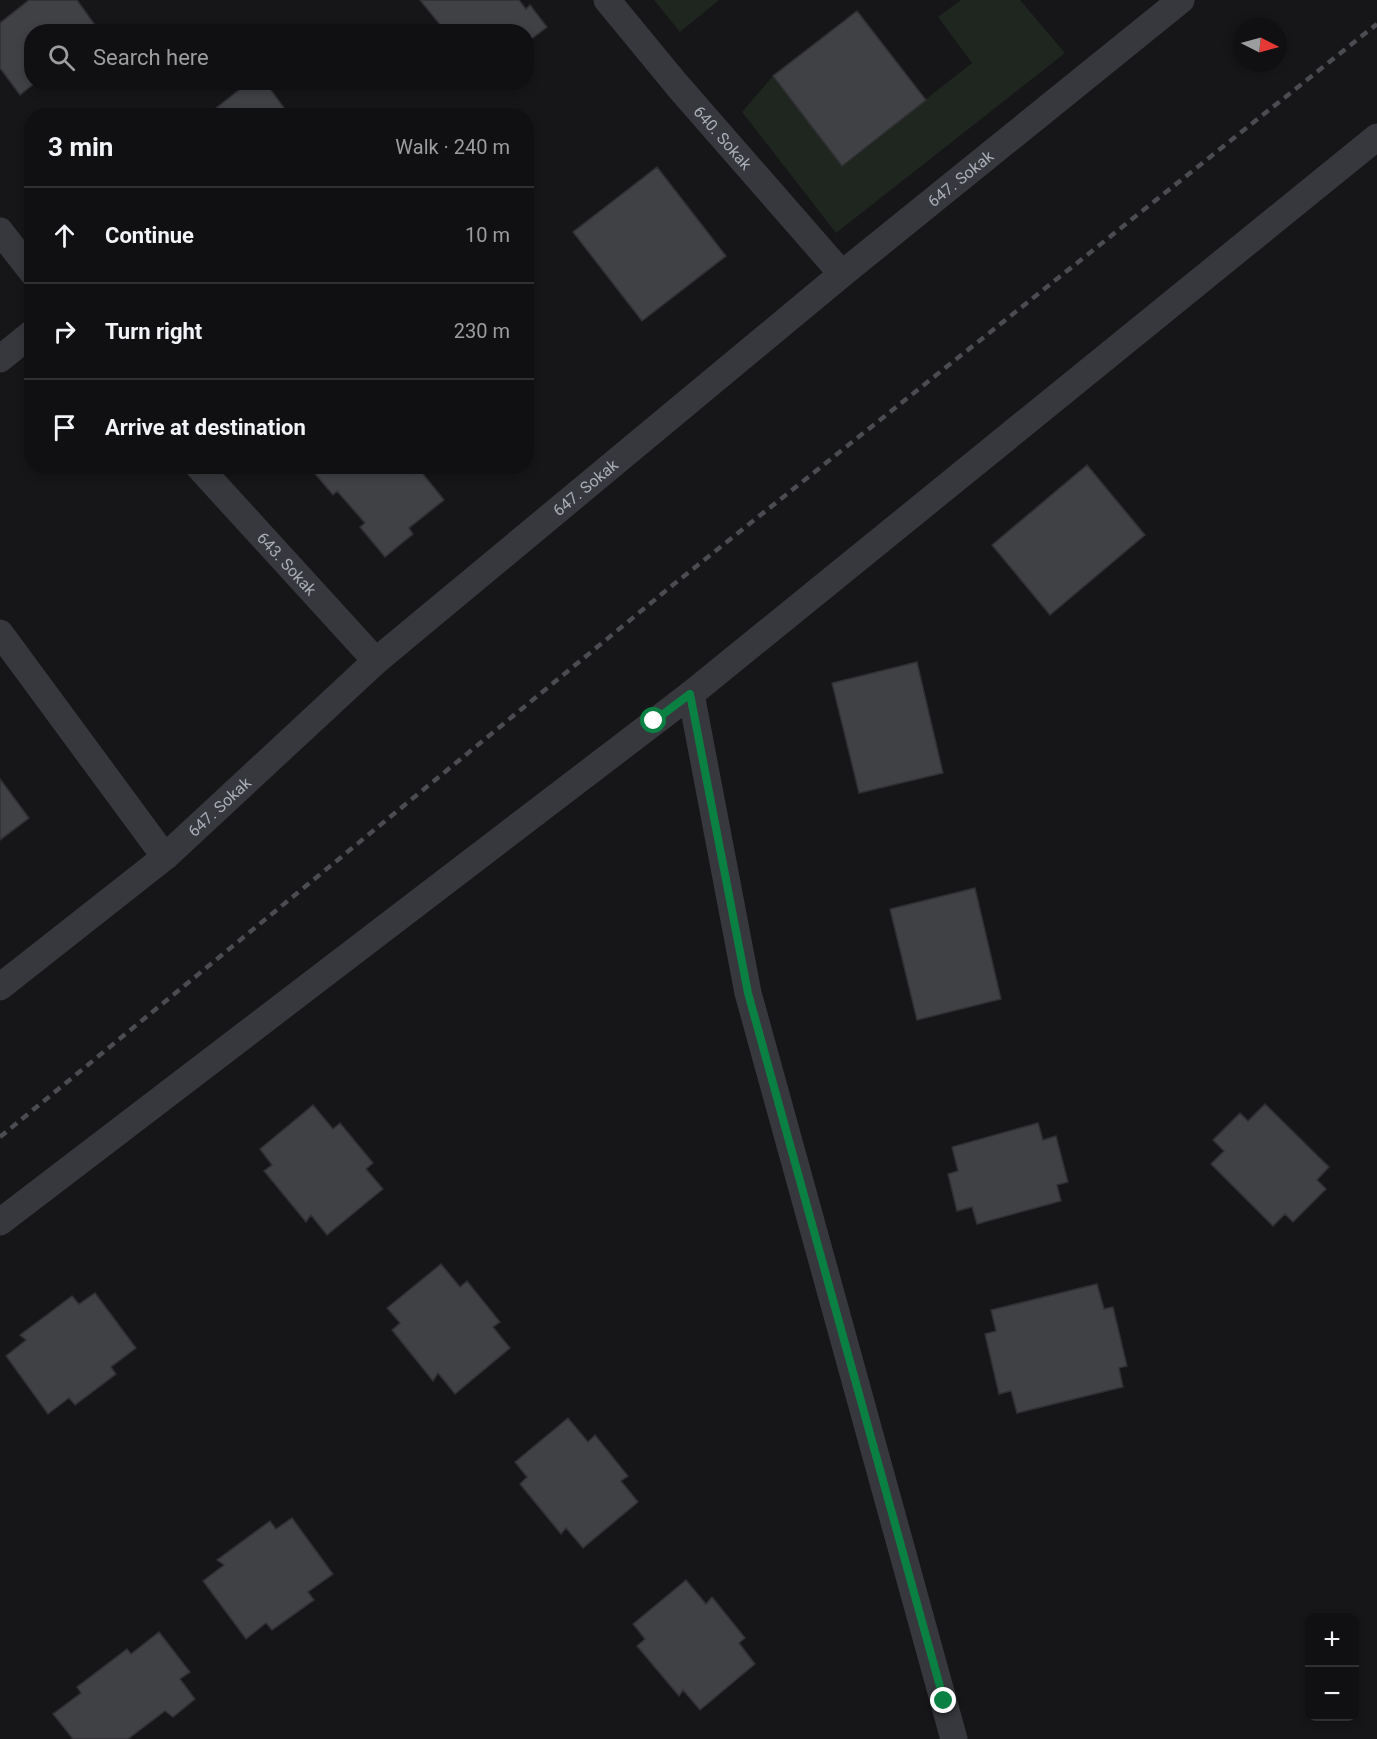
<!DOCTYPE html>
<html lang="en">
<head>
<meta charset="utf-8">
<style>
  body { margin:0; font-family:Roboto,sans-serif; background:#19191b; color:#f1f3f6 }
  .controls { position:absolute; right:18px; bottom:18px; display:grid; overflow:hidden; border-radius:12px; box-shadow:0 3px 9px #0003 }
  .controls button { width:54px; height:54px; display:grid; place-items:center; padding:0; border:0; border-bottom:2px solid #303032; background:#101012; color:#f1f3f6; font:30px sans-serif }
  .compass { position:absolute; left:1233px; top:18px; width:54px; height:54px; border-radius:50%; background:#101012; box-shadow:0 3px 9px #0003; rotate:96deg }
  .stop { position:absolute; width:18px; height:18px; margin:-14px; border:4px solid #0b8043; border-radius:50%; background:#fff }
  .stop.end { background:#0b8043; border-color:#fff; box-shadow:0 2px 6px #0008 }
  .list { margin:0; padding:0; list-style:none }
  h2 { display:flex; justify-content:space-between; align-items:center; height:78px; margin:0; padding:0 24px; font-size:26px }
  h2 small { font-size:20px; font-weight:400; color:#9c9d9f }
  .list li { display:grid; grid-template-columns:39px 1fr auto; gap:18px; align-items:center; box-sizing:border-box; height:96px; padding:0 24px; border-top:2px solid #303032 }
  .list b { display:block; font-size:22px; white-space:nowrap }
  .list em { font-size:20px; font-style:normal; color:#9c9d9f }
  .icon { flex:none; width:33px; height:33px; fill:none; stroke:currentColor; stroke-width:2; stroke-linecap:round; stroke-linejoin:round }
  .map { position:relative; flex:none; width:1377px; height:1739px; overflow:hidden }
  .search { position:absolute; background:#101012; box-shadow:0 3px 9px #0003; left:24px; top:24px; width:510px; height:66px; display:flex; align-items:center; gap:15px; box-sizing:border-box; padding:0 21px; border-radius:24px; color:#9c9d9f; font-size:22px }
  .panel { position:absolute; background:#101012; box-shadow:0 3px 9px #0003; left:24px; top:108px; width:510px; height:366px; border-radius:24px }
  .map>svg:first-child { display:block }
  .green { fill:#1e261f }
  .building { fill:#404145; stroke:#303034; stroke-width:1.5 }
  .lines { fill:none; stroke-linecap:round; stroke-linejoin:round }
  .minor { stroke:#37383d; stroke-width:27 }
  .rail { stroke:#4a4c52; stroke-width:4.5; stroke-dasharray:8 6; stroke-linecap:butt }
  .route { stroke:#0b8043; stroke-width:8 }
  .labels { text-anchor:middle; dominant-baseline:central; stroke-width:6; stroke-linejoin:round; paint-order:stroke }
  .street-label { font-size:16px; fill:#a8adb8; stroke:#111113 }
</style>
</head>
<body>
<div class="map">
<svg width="1377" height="1739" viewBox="0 0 1377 1739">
  <rect width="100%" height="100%" fill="#161618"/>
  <!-- green -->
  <path class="green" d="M654,0H719L680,32Z
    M961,0H1020L1065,53L836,233L742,112L773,76L842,165L972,63L938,17Z"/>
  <!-- building -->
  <path class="building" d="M29,0H77L100,32H32V82H36L20,95L0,68V23Z
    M420,0H519L526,9L530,5L547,27L526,43V32H446Z
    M857,11L926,100L842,166L773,76Z
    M249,82H265L290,116H206Z
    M657,167L726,256L642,321L573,232Z
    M1087,465L1145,535L1050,615L992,545Z
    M314,466H407L413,474L419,469L444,500L409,528L413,534L385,557L360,527L365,523L337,491L333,495L311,469Z
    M917,662L943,773L859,793L832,683Z
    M0,779L29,818L0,840Z
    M975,888L1001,999L917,1020L890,909Z
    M1265,1104L1329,1167L1317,1180L1326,1189L1293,1222L1285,1214L1273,1226L1211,1164L1224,1151L1213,1140L1240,1113L1248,1121Z
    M313,1105L333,1129L340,1123L373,1163L366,1169L383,1189L327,1235L311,1215L306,1222L264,1171L272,1165L260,1149Z
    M1038,1123L1043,1140L1056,1136L1068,1182L1057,1185L1061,1201L977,1224L972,1207L957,1211L948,1174L958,1171L952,1147Z
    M441,1264L460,1287L467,1281L500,1322L493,1327L510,1348L455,1394L438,1373L433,1381L392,1330L400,1323L387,1308Z
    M1097,1284L1104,1309L1113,1307L1127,1366L1119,1368L1123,1387L1017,1413L1011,1391L999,1394L985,1334L996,1331L991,1310Z
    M95,1293L136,1348L111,1367L116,1374L75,1405L69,1398L48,1414L6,1356L26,1340L20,1335L72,1296L79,1304Z
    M568,1418L588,1442L595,1435L628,1476L621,1481L638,1502L583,1548L566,1528L561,1534L520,1484L527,1477L515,1462Z
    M292,1518L333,1574L308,1592L314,1600L272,1630L266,1623L246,1639L203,1581L224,1565L217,1560L270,1521L276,1529Z
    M686,1580L706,1604L712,1597L745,1638L739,1643L755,1664L700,1710L683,1690L679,1696L637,1646L645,1639L633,1624Z
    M159,1632L190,1672L180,1679L195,1699L173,1717L165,1711L128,1739H73L53,1714L81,1693L77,1687L127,1649L131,1654Z"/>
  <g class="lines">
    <!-- minor -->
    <g class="minor">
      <path id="s1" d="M607,0L677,85L842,274"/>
      <path d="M0,231L32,272"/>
      <path d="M0,359L32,333"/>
      <path id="s2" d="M198,466L376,661"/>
      <path d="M0,633L165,857"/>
      <path d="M691,694L748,993L954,1739"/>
      <path id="s3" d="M0,987L165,857L376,661L842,274L1181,0"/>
      <path d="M0,1222L691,694L1377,137"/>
    </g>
    <!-- rail -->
    <path class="rail" d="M0,1137L674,584L1377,24"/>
  </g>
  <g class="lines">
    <!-- route -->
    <path class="route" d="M654,721L690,694L748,993L944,1701"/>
  </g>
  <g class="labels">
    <!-- street labels -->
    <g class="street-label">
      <text stroke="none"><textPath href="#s1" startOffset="180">640. Sokak</textPath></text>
      <text stroke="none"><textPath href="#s3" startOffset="1256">647. Sokak</textPath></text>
      <text stroke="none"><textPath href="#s3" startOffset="770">647. Sokak</textPath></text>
      <text stroke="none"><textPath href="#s2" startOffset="132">643. Sokak</textPath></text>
      <text stroke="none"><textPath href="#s3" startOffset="284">647. Sokak</textPath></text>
    </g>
  </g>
</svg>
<div class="controls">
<button>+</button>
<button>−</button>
</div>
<svg class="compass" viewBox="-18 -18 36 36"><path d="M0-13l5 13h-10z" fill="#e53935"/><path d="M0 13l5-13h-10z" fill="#9c9d9f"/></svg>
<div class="stop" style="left:654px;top:721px"></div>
<div class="stop end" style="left:944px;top:1701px"></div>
<div class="search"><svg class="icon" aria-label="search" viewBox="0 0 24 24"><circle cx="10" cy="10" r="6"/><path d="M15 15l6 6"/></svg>Search here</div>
<section class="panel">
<h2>3 min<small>Walk · 240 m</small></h2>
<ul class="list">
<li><svg class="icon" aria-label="ahead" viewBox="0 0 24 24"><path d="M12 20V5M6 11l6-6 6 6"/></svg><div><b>Continue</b></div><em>10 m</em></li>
<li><svg class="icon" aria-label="right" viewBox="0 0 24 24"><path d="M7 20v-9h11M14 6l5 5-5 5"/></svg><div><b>Turn right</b></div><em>230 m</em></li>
<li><svg class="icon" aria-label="arrive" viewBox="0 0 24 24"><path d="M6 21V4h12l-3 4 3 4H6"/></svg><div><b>Arrive at destination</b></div></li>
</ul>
</section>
</div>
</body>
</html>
